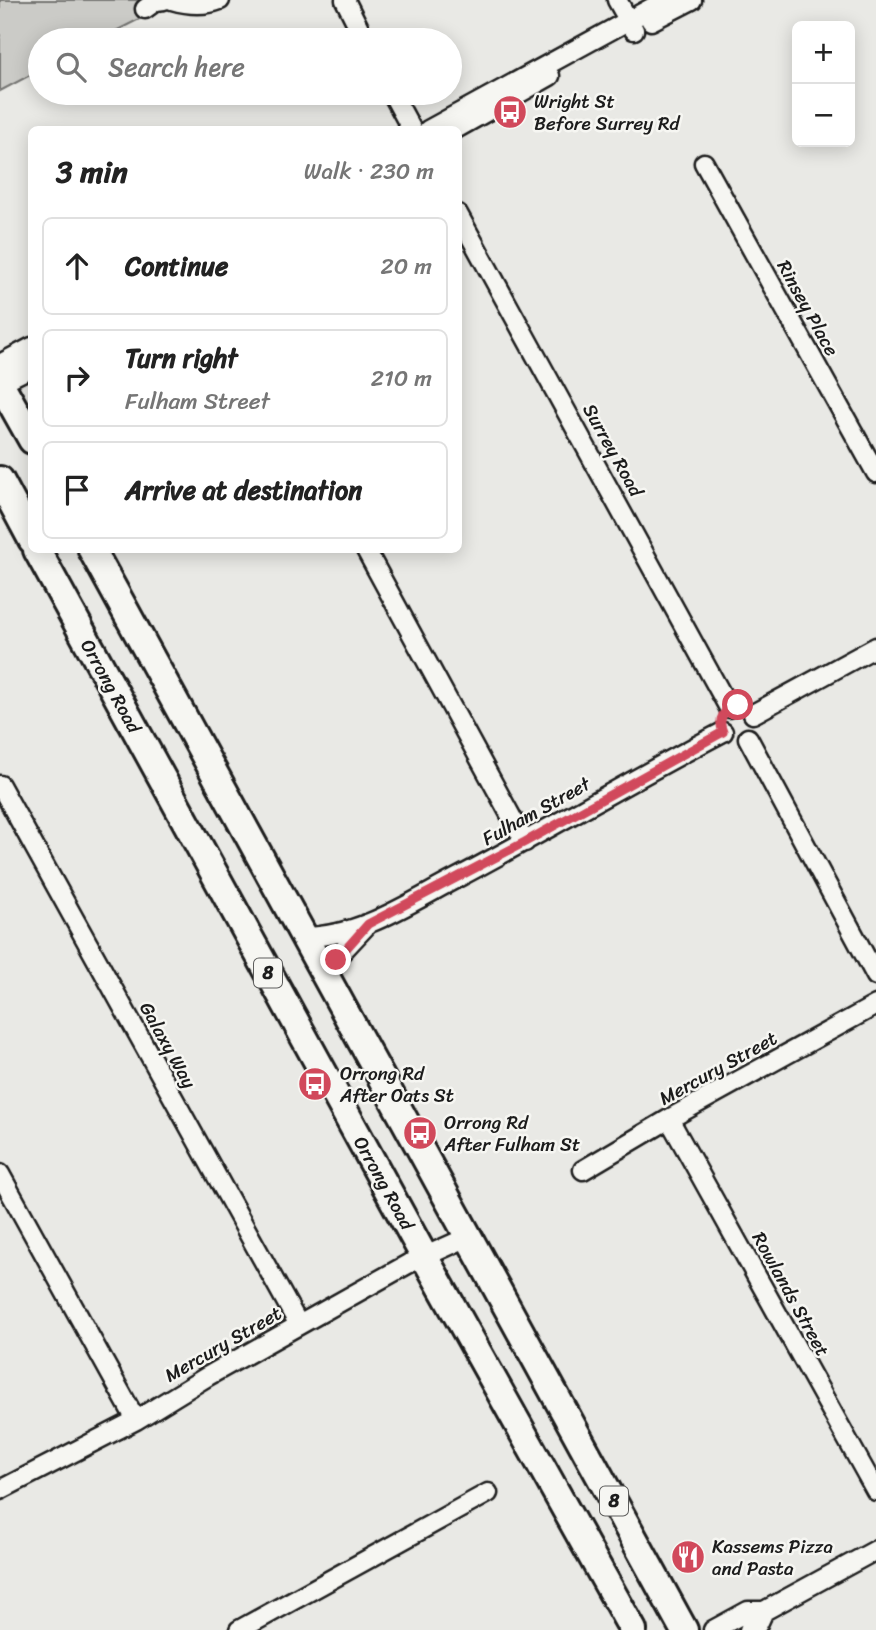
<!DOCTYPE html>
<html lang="en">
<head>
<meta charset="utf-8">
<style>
  body { margin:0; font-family:Sriracha,sans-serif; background:#f2f2f2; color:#222 }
  .controls { position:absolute; right:21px; top:21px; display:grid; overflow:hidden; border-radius:10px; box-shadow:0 4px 18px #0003 }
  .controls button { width:63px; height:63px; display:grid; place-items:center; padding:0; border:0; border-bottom:2px solid #e0e0e0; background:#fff; color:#222; font:35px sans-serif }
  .stop { position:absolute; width:21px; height:21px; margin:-16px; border:5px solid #d1495b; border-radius:50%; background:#fff }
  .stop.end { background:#d1495b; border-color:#fff; box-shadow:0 2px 7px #0008 }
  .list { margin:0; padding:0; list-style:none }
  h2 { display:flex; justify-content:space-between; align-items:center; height:91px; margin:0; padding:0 28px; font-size:30px }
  h2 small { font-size:23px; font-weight:400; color:#767676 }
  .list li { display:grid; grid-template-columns:46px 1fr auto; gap:21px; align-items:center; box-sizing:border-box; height:98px; margin:0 14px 14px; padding:0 14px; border:2px solid #e0e0e0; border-radius:10px }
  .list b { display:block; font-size:26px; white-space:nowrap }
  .list p { margin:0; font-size:23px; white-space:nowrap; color:#767676 }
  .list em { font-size:23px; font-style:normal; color:#767676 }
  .icon { flex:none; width:38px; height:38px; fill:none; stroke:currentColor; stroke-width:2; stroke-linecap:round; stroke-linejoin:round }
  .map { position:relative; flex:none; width:876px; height:1630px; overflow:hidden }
  .search { position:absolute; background:#fff; box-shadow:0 4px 18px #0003; left:28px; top:28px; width:434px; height:77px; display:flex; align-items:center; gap:18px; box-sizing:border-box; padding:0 24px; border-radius:38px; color:#767676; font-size:26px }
  .panel { position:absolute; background:#fff; box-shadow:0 4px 18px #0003; left:28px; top:126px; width:434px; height:427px; border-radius:10px }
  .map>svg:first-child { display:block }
  .green { fill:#cbcbc7; stroke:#747472; stroke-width:2 }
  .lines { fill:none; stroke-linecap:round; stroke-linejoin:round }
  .minor-casing { stroke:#1c1c1c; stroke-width:23 }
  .highway-casing { stroke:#1c1c1c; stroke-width:32 }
  .minor { stroke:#f6f6f2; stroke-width:18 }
  .highway { stroke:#f6f6f2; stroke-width:26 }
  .route { stroke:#d1495b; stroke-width:9 }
  .labels { text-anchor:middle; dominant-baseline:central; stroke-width:5; stroke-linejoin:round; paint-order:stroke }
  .shield { fill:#f6f6f2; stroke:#5d5d5c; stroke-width:2 }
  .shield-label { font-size:18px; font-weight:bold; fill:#1c1c1c }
  .poi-label { font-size:19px; fill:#1c1c1c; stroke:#f6f6f2; text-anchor:start }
  .street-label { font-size:19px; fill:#1c1c1c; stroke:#f6f6f2 }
</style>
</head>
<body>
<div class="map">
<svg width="876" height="1630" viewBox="0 0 876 1630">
  <rect width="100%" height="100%" fill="#e9e9e5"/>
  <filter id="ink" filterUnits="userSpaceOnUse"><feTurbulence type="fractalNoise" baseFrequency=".0143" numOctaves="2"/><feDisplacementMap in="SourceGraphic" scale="14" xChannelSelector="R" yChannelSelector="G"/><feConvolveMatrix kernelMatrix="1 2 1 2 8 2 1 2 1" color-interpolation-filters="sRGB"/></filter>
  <g filter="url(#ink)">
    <!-- green -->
    <path class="green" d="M0,0H177L98,40H40V70L0,91Z"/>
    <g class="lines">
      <!-- minor casing -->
      <g class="minor-casing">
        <path id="minor" d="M172,0C189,5 204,6 220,0
          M345,0L365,40
          M617,0L634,30
          M145,9L156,1L164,0
          M651,21L692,0
          M392,93L412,130
          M428,130L666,0
          M454,130L550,76
          M704,163L876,473
          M458,214L729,708
          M0,364L32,347
          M0,383L32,367
          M366,550L525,842
          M753,714L876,647
          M748,738L876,976
          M0,785L299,1325
          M304,937C360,937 409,903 457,878C546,831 633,779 723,732
          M323,972L368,924
          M669,1119L876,1491
          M583,1170L669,1119L876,1005
          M0,1174L136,1420
          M0,1490L136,1420L208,1376L408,1264L468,1237
          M239,1630L488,1493
          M713,1630L748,1611H764L876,1550
          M749,1630L758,1624L764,1611"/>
      </g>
      <!-- highway casing -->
      <g class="highway-casing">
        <path id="highway" d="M0,383L32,440
          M0,480L32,540
          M37,550L424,1256L633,1630
          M92,550L684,1630"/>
      </g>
      <!-- minor -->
      <use href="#minor" class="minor"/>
      <!-- highway -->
      <use href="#highway" class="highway"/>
    </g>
  </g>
  <g class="lines" filter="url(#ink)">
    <!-- route -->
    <path class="route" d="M336,960L368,924L525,842L723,732C717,719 724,708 738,705"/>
  </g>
  <!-- icons -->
  <defs>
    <g id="bus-disc" transform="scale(1.75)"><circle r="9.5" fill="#d1495b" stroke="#f6f6f2"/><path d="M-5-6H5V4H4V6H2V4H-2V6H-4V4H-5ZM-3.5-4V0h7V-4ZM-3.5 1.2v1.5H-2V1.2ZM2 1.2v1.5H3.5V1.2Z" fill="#fff"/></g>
    <g id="restaurant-disc" transform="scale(1.75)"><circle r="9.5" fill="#d1495b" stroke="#f6f6f2"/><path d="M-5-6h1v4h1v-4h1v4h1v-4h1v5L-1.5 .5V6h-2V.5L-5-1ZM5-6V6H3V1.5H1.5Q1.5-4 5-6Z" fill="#fff"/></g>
  </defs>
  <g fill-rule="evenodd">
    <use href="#bus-disc" x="510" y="112"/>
    <use href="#bus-disc" x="315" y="1084"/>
    <use href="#bus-disc" x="420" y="1133"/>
    <use href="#restaurant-disc" x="688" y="1557"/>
  </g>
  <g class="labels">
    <!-- shield labels -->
    <g class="shield">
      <rect x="254" y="958.5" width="28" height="29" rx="5"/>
      <rect x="600" y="1486.5" width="28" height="29" rx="5"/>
    </g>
    <g class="shield-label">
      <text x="268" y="973">8</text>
      <text x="614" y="1501">8</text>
    </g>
    <!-- poi labels -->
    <g class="poi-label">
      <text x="534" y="101">Wright St<tspan x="534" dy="22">Before Surrey Rd</tspan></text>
      <text x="340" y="1073">Orrong Rd<tspan x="340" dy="22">After Oats St</tspan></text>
      <text x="444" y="1122">Orrong Rd<tspan x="444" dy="22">After Fulham St</tspan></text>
      <text x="712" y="1546">Kassems Pizza<tspan x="712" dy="22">and Pasta</tspan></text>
    </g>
    <!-- street labels -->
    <g class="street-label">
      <text transform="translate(808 308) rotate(61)">Rinsey Place</text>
      <text transform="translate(613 450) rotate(61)">Surrey Road</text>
      <text transform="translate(111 686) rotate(61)">Orrong Road</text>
      <text transform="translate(536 811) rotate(-29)">Fulham Street</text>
      <text transform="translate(168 1045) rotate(61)">Galaxy Way</text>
      <text transform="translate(718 1068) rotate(-29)">Mercury Street</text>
      <text transform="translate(384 1183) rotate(61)">Orrong Road</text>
      <text transform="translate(791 1294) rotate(61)">Rowlands Street</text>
      <text transform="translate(223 1344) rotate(-30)">Mercury Street</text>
    </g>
  </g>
</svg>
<div class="controls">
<button>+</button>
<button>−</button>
</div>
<div class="stop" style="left:738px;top:705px"></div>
<div class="stop end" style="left:336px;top:960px"></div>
<div class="search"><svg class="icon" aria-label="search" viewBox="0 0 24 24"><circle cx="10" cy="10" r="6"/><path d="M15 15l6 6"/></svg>Search here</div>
<section class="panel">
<h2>3 min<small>Walk · 230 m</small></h2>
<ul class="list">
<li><svg class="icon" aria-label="ahead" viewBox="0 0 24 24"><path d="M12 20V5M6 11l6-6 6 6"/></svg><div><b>Continue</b></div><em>20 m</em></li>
<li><svg class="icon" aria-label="right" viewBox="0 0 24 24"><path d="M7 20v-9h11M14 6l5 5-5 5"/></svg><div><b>Turn right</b><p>Fulham Street</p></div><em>210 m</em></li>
<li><svg class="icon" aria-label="arrive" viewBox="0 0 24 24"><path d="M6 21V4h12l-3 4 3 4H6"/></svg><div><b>Arrive at destination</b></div></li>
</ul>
</section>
</div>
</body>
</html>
